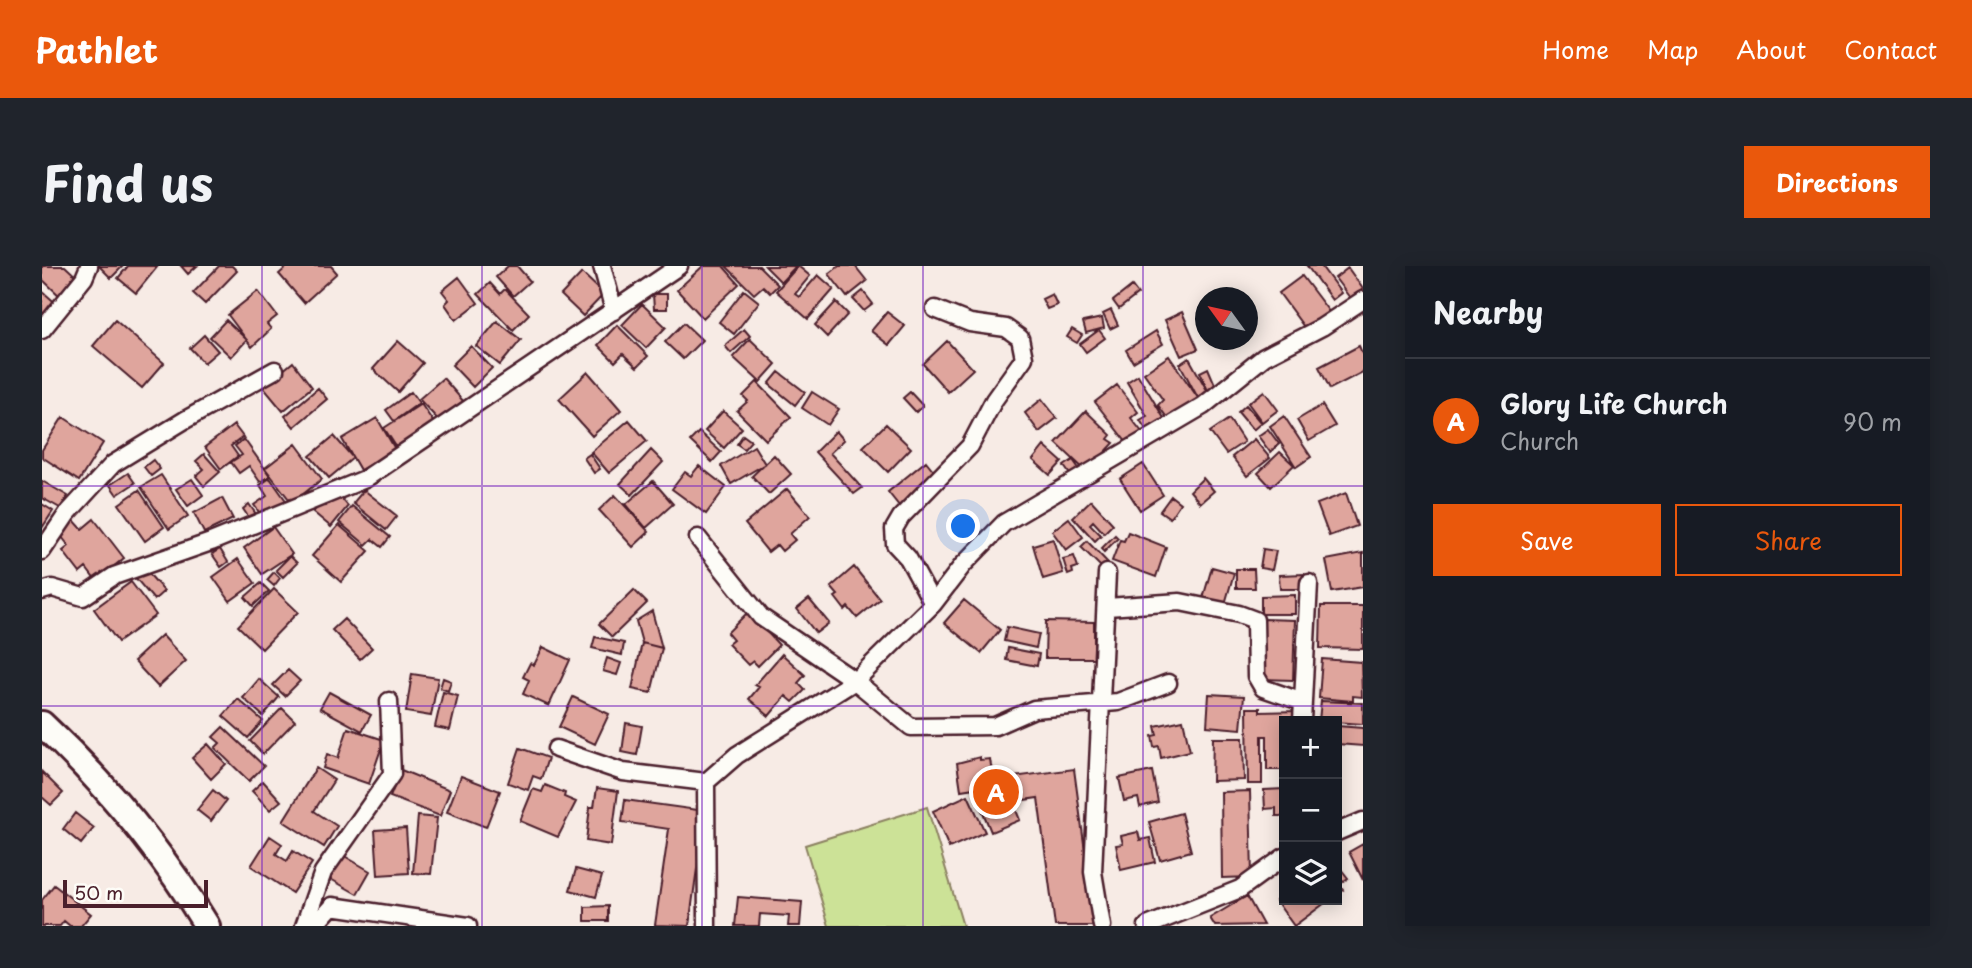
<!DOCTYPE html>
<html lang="en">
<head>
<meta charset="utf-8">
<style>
  body { margin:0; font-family:"Playpen Sans",sans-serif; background:#20242c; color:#f1f3f6 }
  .controls { position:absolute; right:21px; bottom:21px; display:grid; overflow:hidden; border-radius:0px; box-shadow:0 4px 18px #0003 }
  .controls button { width:63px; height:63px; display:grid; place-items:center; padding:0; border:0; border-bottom:2px solid #363941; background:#171b24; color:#f1f3f6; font:35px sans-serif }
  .compass { position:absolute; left:1153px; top:21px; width:63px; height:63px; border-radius:50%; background:#171b24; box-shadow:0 4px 18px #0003; rotate:303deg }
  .scale { position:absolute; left:21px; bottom:18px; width:145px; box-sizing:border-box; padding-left:7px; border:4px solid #4a1f2b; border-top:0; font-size:19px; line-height:24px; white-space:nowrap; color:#4a1f2b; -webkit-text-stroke:5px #fdfcf7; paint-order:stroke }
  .you { position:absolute; left:922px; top:261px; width:24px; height:24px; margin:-18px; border:5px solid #fff; border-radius:50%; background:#1a73e8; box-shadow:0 0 0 10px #1a73e833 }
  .badge { display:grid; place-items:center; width:46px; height:46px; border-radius:50%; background:#ea580c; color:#fff; font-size:23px; font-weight:700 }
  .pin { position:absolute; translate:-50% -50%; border:4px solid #fff; box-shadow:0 2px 7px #0006 }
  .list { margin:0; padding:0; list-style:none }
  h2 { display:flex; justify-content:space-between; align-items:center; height:91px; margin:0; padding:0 28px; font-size:30px }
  h2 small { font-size:23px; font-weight:400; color:#9ea1a6 }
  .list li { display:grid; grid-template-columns:46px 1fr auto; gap:21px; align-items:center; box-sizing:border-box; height:126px; padding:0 28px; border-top:2px solid #363941 }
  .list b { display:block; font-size:26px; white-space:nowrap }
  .list p { margin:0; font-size:23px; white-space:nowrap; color:#9ea1a6 }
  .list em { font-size:23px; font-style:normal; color:#9ea1a6 }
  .actions { display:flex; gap:14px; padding:21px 28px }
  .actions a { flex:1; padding:16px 0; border:2px solid #ea580c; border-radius:0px; text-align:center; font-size:24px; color:#ea580c }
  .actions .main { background:#ea580c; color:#fff }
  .icon { flex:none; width:38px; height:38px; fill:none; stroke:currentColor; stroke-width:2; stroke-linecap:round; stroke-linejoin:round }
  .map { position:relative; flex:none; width:1321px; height:660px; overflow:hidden; border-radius:0px }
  header { display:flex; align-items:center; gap:42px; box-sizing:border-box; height:98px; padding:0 35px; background:#ea580c; color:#fff }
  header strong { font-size:33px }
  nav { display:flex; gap:38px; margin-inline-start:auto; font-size:24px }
  .intro { display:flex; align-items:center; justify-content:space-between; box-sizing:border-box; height:168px; padding:0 42px }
  h1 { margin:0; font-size:49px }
  .button { padding:18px 32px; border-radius:0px; background:#ea580c; color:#fff; font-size:24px; font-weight:700 }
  main { display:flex; gap:42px; padding:0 42px }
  aside { flex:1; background:#171b24; border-radius:0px; box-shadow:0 4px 18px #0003 }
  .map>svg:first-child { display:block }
  .green { fill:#cce297; stroke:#8b8061; stroke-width:2 }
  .building { fill:#dfa59d; stroke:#4a1f2b; stroke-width:2 }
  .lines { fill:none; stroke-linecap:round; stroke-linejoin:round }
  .street-casing { stroke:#4a1f2b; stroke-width:21 }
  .primary-casing { stroke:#4a1f2b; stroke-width:30 }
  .street { stroke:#fdfcf7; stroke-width:16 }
  .primary { stroke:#fdfcf7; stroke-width:24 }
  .grid { fill:none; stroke:#7b2cbf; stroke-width:2; stroke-opacity:0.55 }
</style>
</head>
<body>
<header>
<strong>Pathlet</strong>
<nav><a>Home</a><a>Map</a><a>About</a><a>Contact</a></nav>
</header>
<div class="intro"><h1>Find us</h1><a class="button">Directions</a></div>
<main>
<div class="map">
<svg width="1321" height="660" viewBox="0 0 1321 660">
  <rect width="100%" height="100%" fill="#f7ebe5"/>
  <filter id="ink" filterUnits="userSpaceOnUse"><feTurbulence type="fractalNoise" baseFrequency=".0143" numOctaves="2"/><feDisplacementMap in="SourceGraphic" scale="14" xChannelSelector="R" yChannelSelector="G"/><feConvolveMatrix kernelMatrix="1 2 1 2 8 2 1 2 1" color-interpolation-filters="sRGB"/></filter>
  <g filter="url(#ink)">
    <!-- green -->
    <path class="green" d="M885,541L921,660H787L763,579Z"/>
    <!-- building -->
    <path class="building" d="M0,0H23L38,14L21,33L0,13Z
      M57,0H81L69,12Z
      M86,0H116L94,27L76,12Z
      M139,0H155L146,8Z
      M177,0H190L195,5L163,38L151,27Z
      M246,0H289L295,7L262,37L237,8Z
      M466,0H475L488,15L471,30L454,11Z
      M661,0H681L697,18L661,52L635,24Z
      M684,0H717L736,19L728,27L721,20L712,28Z
      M723,0H754L739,16Z
      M756,0L768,10L753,28L757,31L776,9L792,23L766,53L734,25Z
      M797,0H813L825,15L805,31L787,8Z
      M1265,0H1279L1299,27L1290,34Z
      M1306,2L1321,23L1308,32L1293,12Z
      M540,7L562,28L541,50L519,29Z
      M1260,10L1288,47L1265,65L1237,27Z
      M417,11L436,37L414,54L403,38L407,34L400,25Z
      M448,17L458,28L463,23L487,48L471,64L436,28Z
      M1090,20L1096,28L1077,43L1071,35Z
      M702,24L717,36L692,68L677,56Z
      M0,25L17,40L0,59Z
      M216,25L235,50L225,58L229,63L210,81L186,49Z
      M821,25L831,38L822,45L811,33Z
      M611,28H625V43H612Z
      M1010,28L1015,39L1005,43L1000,33Z
      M794,36L806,48L785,71L773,59Z
      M600,38L624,61L604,82L580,59Z
      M1069,44L1076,59L1068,63L1061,48Z
      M845,46L863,60L847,79L829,65Z
      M1140,46L1156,83L1139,90L1123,54Z
      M1060,52L1062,62L1044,67L1041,56Z
      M73,54L122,97L100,122L51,80Z
      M184,54L205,74L189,91L168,71Z
      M455,55L479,74L458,99L434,80Z
      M642,57L660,74L641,93L623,76Z
      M575,59L606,90L595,101L581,88L573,96L556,79Z
      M702,63L708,70L689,87L683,80Z
      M1030,63L1040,69L1035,77L1025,71Z
      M1057,64L1063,72L1044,86L1038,78Z
      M1114,65L1121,78L1091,96L1084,84Z
      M162,69L176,85L162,97L148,82Z
      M708,73L734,98L718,116L691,91Z
      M356,75L381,97L356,126L331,103Z
      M905,75L931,103L906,126L881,98Z
      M429,80L450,102L431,121L410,99Z
      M1317,80L1321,89V106L1288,123L1277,101Z
      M1127,90L1156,132L1126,153L1116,139L1121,134L1102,107Z
      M1147,92L1166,126L1156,132L1138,98Z
      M251,96L270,121L241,145L221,121Z
      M1166,102L1175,123L1167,127L1158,106Z
      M546,106L579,144L550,170L517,133Z
      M737,106L763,126L753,139L727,118Z
      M1096,109L1123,154L1105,165L1098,154L1105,150L1085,116Z
      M401,112L422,136L399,157L377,133Z
      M715,116L749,151L724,174L695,145L706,135L701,130Z
      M1075,119L1096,146L1089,152L1100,166L1085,177L1053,136Z
      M276,122L285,133L252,161L243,150Z
      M1222,125L1236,144L1220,156L1206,137Z
      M369,126L377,137L352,155L344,144Z
      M770,126L797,143L786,159L760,142Z
      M868,126L881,140L874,146L861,132Z
      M1000,133L1015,152L997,166L983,147Z
      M379,138L392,157L355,182L342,162Z
      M1204,139L1219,157L1211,164L1196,146Z
      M1280,139L1293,160L1267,175L1255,154Z
      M681,145L700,162L682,182L663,165Z
      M1044,145L1069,169L1066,173L1072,177L1045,206L1014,177Z
      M1242,150L1269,191L1254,201L1228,160Z
      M21,151L61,177L37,215L0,191V184Z
      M335,152L353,183L318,204L300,173Z
      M1187,153L1202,176L1184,188L1168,166Z
      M587,154L605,175L567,207L549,186Z
      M844,158L869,182L846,206L821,181Z
      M192,159L201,171L189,180L196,190L179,203L163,181Z
      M1226,163L1237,178L1228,186L1216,170Z
      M794,165L802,174L788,187L820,222L812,228L773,186Z
      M657,166L679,186L670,196L648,175Z
      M701,169L709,175L702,183L695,178Z
      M292,170L311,192L287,212L268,190Z
      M202,173L228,210L218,216L207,200L197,207L189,196L200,189L193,180Z
      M1212,173L1228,192L1205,210L1190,191Z
      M254,178L280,213L250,237L223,202Z
      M712,180L723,198L689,218L679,200Z
      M1002,180L1020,196L1008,209L991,194Z
      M609,184L621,196L590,229L578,218Z
      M1238,186L1252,199L1229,221L1216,207Z
      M162,188L178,206L162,220L154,210L162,203L154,195Z
      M548,188L558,203L552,207L542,192Z
      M732,189L749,208L727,228L710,210Z
      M111,194L118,203L109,210L102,201Z
      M1031,194L1038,204L1029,210L1022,200Z
      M884,195L896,210L858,241L846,226Z
      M1101,198L1121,229L1098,244L1078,213Z
      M657,200L684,221L664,248L630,223L643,206L649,210Z
      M86,207L93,217L75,229L68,219Z
      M119,209L146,250L127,263L99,221Z
      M228,212L245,236L222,253L212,239L225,230L218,219Z
      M1161,212L1172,225L1158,237L1148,225Z
      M150,213L161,229L146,240L134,223Z
      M0,215L26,230L18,242L0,232Z
      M611,215L631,238L604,262L584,238Z
      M745,223L768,250L748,268L753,274L740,285L735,279L726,286L703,258Z
      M97,224L122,261L103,275L77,238Z
      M322,224L355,250L344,264L311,237Z
      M295,227L306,240L289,261L271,246L280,237L283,240Z
      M1304,227L1315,260L1287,270L1275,238Z
      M573,229L607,266L591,281L557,244Z
      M1129,230L1138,237L1128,252L1118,245Z
      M180,232L191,253L162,267L152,247Z
      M1049,234L1071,258L1062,267L1051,255L1048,258L1059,269L1053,275L1031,251Z
      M0,238L11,245L0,262Z
      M207,238L216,251L209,255L201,243Z
      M310,240L348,271L340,281L330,273L324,279L297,256Z
      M1027,252L1041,271L1024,284L1010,265Z
      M52,253L82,292L54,315L44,302L38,307L21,285L27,280L16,266L32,254L40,263Z
      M297,259L327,285L299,316L270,290Z
      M231,261L250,288L220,308L202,282Z
      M1086,266L1124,281L1114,311L1070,295L1078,274L1082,275Z
      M1073,269L1076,272L1062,286L1059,283Z
      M1011,273L1021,307L1001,313L991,279Z
      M1045,275L1068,299L1062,304L1039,281Z
      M178,283L186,296L179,301L170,288Z
      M1221,283L1234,285L1230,304L1218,302Z
      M1321,287V321L1290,326L1284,294Z
      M248,290L255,297L241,311L234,304Z
      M1032,290L1036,301L1030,303L1031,307L1026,309L1021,293Z
      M196,293L213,317L188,335L171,311Z
      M101,301L122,325L112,334L91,309Z
      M812,301L838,333L815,352L806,341L803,344L793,331L796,329L789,321Z
      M1170,301L1192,307L1183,338L1161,332Z
      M1194,303H1212L1213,322H1194Z
      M232,306L238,312L232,320L225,314Z
      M1262,308V323H1238L1237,309Z
      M89,316L114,349L76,376L52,343Z
      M219,317L227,325L211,340L203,331Z
      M232,323L256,346L220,383L196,360Z
      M592,324L605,337L570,371L557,358Z
      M1253,329V348H1219V330Z
      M767,333L787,357L774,367L755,343Z
      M922,334L958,364L939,387L902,357Z
      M1279,340H1321V383L1278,382Z
      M610,345L620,382L600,377L594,355Z
      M706,346L737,379L716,400L711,395L706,399L686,378L691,374L685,367Z
      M302,353L330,382L318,393L290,364Z
      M1222,353L1253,354L1251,414L1220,413Z
      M1004,355L1052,356V392H1003Z
      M965,361L997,368L994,382L962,375Z
      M120,369L144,395L116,421L92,395Z
      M553,371L582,377L580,389L550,382Z
      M600,377L620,382L609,427L590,423Z
      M501,381L528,394L507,440L481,428L487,414L481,411L488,397L492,399Z
      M966,382L997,388L995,400L964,394Z
      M740,388L763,409L756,417L763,424L751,436L744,430L727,450L707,433L717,421L713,419Z
      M565,392L579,397L575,409L561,405Z
      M1280,393L1319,396L1320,431L1311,430V435L1277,432Z
      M246,404L258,415L243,430L231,419Z
      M370,408L396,412L389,450L364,446Z
      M401,412L409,415L406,425L398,422Z
      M217,413L237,431L221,450L201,432Z
      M287,426L329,449L320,465L278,442Z
      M401,426L416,430L408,464L393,461Z
      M1167,428L1202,430L1199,463L1165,460Z
      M531,431L567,448L553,478L517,461Z
      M196,433L221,455L206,472L181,450Z
      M1279,435L1321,437V458L1277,455Z
      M240,442L253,455L221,488L208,475Z
      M1205,442H1218V446L1255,445V455H1242V504H1225V470H1220V518H1206Z
      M1141,454L1148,485L1119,492L1117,480L1112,481L1110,470L1115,469L1113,460Z
      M584,457L600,460L595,489L580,486Z
      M1295,460L1321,462V480L1295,478Z
      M181,461L222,500L207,515L173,482L178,477L171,471Z
      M306,462L342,474L327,518L281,502L285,488L296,492Z
      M1171,472H1201L1202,514L1170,515Z
      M166,478L184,498L169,513L150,492Z
      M478,482L506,492L499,513L491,510L486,524L466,517Z
      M938,491V494L948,493L952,519L919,524L915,497Z
      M274,502L292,514L272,545L295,560L282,581L241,555Z
      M1032,503L1053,660H1013L996,532L975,535L971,511Z
      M359,504L408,524L398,550L348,531Z
      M1110,505L1116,536L1098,541L1096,532L1082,535L1077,512Z
      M0,506L21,527L9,539L0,531Z
      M419,510L458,525L444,561L405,546Z
      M221,515L239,535L228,544L210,525Z
      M963,517L978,554L949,566L934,529Z
      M503,519L523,527L522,531L534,536L516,571L478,555L491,523L500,526Z
      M555,522L576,525L569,579L544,575L548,541H552Z
      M1242,523V550H1234V542L1223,543L1222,524Z
      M171,524L184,535L169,555L155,544Z
      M1208,525L1210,611L1180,612L1179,526Z
      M926,529L943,566L907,582L891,545Z
      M583,534L663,545L647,660L613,659L627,563L580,556Z
      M33,547L52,562L39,578L21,563Z
      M1139,547L1149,585L1118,594L1107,556Z
      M376,550L395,552L389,608L371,607Z
      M364,562L367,607L336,609L333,564Z
      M1096,566L1098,574L1108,572L1113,596L1079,604L1074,579L1081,578L1079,570Z
      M228,570L240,578L234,588L245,595L251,585L270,597L250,627L209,600Z
      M1321,578V614L1307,586Z
      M299,588L328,605L315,628L285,611Z
      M1295,598L1306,612L1297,619L1301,624L1295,628Z
      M534,603L560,610L554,631L528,624Z
      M12,619L49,648L39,660H28L22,655L18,660H0V634Z
      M1242,628V634H1287L1252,660L1234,635Z
      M1205,630L1221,659L1173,660L1168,652Z
      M696,631L760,636L758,660H746L747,650L718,648L717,660H693Z
      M566,640V655H543V641Z"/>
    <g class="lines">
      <!-- street casing -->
      <g class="street-casing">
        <path id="street" d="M560,0L572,45
          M0,64L42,12L47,0
          M656,272L719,351L813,415L869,461L953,460L992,443L1076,436L1126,417
          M0,285L25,248L71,198L143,154L233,104
          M0,325L10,322L41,331L72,310L169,276L323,213L637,0
          M891,338L866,292L853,278L852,263L859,251L928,180L952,134L982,92L978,72L964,62L928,57L893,43
          M1065,341L1138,336L1197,348L1213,354L1214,410L1221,422L1261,436
          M1260,455L1267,317
          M514,483L581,506L664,516
          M1295,566L1321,555
          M262,660L281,606L350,508L347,435
          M272,660L290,640L426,660
          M665,660L664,516L695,489L813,415L891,338L921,299L962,257L1161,140L1222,91L1280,61L1321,34
          M1060,660L1051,606L1065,307
          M1105,660L1198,623L1242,591"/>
      </g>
      <!-- primary casing -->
      <g class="primary-casing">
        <path id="primary" d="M0,458C63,517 120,586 165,660"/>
      </g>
      <!-- street -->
      <use href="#street" class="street"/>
      <!-- primary -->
      <use href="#primary" class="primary"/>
    </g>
  </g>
  <!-- grid -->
  <path class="grid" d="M220,0V660M440,0V660M660,0V660M881,0V660M1101,0V660M0,220H1321M0,440H1321"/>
</svg>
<div class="controls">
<button>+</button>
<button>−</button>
<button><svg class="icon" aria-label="layers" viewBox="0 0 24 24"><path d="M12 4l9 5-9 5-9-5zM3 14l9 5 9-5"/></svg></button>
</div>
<svg class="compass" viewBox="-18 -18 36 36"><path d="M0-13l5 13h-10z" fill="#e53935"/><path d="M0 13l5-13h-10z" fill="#9ea1a6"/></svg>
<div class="scale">50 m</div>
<div class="you"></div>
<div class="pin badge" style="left:954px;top:526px">A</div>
</div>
<aside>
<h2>Nearby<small></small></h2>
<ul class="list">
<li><span class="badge">A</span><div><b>Glory Life Church</b><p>Church</p></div><em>90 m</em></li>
</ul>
<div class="actions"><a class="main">Save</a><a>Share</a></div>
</aside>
</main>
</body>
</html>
